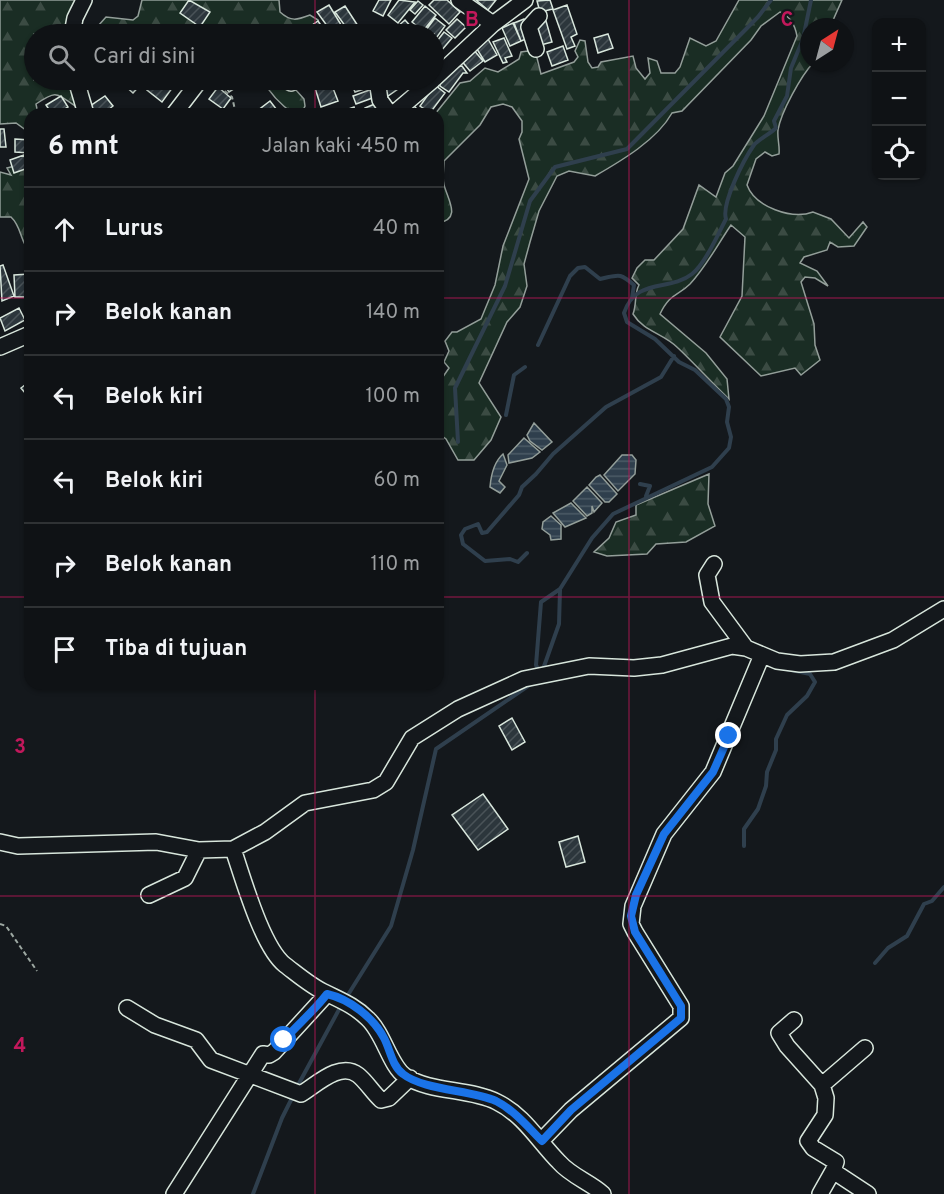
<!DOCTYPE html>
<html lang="id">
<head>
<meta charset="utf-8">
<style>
  body { margin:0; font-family:Overpass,sans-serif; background:#181b1e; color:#f1f3f6 }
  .controls { position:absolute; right:18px; top:18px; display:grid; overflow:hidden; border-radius:12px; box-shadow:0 2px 4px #0004 }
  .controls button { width:54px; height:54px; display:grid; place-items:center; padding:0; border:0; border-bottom:2px solid #2f3234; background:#0f1215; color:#f1f3f6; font:30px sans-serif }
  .compass { position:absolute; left:800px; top:18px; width:54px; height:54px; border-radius:50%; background:#0f1215; box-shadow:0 2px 4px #0004; rotate:36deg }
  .stop { position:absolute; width:18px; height:18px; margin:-14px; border:4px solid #1a73e8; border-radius:50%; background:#fff }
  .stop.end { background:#1a73e8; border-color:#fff; box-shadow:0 2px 6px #0008 }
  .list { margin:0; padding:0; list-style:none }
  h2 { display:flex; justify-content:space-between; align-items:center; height:78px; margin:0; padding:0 24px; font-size:26px }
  h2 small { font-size:20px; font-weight:400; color:#9b9ea0 }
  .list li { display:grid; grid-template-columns:39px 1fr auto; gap:18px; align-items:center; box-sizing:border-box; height:84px; padding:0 24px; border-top:2px solid #2f3234 }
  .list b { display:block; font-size:22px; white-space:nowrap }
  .list em { font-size:20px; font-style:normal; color:#9b9ea0 }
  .icon { flex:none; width:33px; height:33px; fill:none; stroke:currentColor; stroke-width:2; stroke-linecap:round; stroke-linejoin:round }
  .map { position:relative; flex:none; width:944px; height:1194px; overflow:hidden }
  .search { position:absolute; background:#0f1215; box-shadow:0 2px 4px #0004; left:24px; top:24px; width:420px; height:66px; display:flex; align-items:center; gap:15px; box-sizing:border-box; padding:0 21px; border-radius:33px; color:#9b9ea0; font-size:22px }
  .panel { position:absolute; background:#0f1215; box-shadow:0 2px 4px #0004; left:24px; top:108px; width:420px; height:582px; border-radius:18px }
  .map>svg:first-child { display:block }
  .forest { fill:url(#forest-firs); stroke:#939e99; stroke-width:1.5 }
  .water { fill:url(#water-rules); stroke:#939e99; stroke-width:1.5 }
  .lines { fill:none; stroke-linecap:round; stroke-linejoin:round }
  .stream { stroke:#2f3f4d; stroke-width:4 }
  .building { fill:url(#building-hatch); stroke:#d8e6dc; stroke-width:1.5 }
  .minor-casing { stroke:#d8e6dc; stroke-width:18 }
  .path { stroke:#9da8a2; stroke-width:2; stroke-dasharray:4.5 3; stroke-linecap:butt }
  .minor { stroke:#14181c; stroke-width:15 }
  .route { stroke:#1a73e8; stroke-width:8 }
  .grid { fill:none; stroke:#c2185b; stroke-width:1.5; stroke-opacity:0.55 }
  .grid-label { font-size:20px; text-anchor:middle; font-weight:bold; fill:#c2185b; stroke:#14181c; stroke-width:4.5; stroke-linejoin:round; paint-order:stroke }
</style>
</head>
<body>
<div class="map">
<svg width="944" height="1194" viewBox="0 0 944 1194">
  <defs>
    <pattern id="forest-firs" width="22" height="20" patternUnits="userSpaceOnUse" patternTransform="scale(1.5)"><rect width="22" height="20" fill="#1a2d24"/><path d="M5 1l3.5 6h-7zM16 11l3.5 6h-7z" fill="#3b4b43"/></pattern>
    <pattern id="water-rules" width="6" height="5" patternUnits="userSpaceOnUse" patternTransform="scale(1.5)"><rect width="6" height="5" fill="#2f3f4d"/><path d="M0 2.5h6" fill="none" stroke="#4c5b66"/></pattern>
    <pattern id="building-hatch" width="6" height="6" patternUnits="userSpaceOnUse" patternTransform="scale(1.5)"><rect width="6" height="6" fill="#2c363c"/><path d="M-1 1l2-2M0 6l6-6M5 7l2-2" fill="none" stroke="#4a5358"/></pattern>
  </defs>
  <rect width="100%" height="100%" fill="#14181c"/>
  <!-- forest -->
  <path class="forest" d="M0,0H75L79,2L84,16L78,34H34V80H76L79,100L75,106C56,93 57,90 36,104L38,114H30V133L16,123L0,124Z
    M142,0H279L280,12C291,22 297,20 310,15L318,20L319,27L314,34H99L98,26L106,17L133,20L138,16Z
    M739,0H842L830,27H809V63H813C801,76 781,112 778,130C777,138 780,146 779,154L772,156L765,152L756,159L747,185C755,207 792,220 813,212L831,219L849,238L863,222L867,227L854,246L838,247L830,242L827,250L804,257L800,263L817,271L828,286L815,278L805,277L801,282L814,324L815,345L820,360L801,375L795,368L761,376L720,337L742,296L745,237L731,225C718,244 706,267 690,284C677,297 670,293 660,314L706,353L727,379L729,399C711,382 695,364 678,348C663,333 644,332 633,314C637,304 634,294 639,285L632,278L637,268L645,260H654L683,229L699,185L716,197L725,173L733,166L764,116L797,36C795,25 790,16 780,12L761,26L751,40L682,111L672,113C657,140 621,161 595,176L569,171L557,176L539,211L530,242L524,264L527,286L520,307L507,322L479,383L501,417L491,440L474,460H458L446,439L438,433V384L449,368L444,362L449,351L445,341L452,332H457L481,319L495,285L503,246L529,179L519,139L522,132V121L512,107L503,104L491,107L480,125L444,161C444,169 442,178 444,185C448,200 462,219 438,223V114H435L460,83L470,81L485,68L498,72L519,59L521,52L535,50L541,74L574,62L578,57L575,51L580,40L585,41L588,62L592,68L598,67L601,62L633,56L636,68L645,79L650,73L648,58L657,61L661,73H675L680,67L690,38L706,46L716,41Z
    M263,80H287L304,99L305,106L302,112L294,114C281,105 270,94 263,80Z
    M30,162V252C20,242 22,227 11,217H0V172L11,175L7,168Z
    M709,474L708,504L715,526L686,542L656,544L647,554L607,556L594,552L609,538L616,522L636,515V505Z"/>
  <!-- water -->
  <path class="water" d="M534,423L552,442L542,450L530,441L527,435Z
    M524,438L540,452L532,458L509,463L508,455Z
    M503,454L507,465L499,481L505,487L500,493L490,487C491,475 494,462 503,454Z
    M622,455H632L636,460L635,474L618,491L604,475Z
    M600,475L617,494L609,502H605L589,485L596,477Z
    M587,487L602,503L594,512L592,506V513L587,516L573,501Z
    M571,503L586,518L565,527L553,513Z
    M551,516L561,525V539L551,540L550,535L542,529L543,522Z"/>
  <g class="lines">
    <!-- stream -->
    <path class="stream" d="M538,345L570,276L578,268L585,267L600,279C619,275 619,272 634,285L632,298
      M506,415L514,375L525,367
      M458,442L455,388L505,286L530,201L555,167L627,149L758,17L771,0
      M640,484L650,486L646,496
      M527,553L518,562L510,559L485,561L463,544L461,535L465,529L478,524L482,533L487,532L519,495L522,487L536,474L553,454L606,407L661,377L674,356
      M539,671L536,665L541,602L560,589L592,538L613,514L712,467L729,448L731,437L727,422L729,407L726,399L695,370L679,362L655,339L627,322L624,313C636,277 669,292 692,274C705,264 718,234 726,219C721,204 744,159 754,145C759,139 770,134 776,128L774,121L787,96L791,68L803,39L811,0
      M542,672L559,624L560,590
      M744,846V829L758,809L766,786L767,772L776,750V739L787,715L807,696L815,682L810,674L777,667
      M875,963L888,948L907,936L924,904L932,901L944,887
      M346,998L391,926L413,850L436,749L531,684
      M297,1087L342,1004
      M253,1194L282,1118L294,1094"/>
  </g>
  <!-- building -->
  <path class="building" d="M189,0L210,12L200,27L180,13Z
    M379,0H391L383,16L373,11Z
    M399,0L415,2L398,23L388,15Z
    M434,0H447L460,12L449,24L429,5Z
    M476,0H496L488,10Z
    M550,0L553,9L540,12L537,1Z
    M418,1L423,5L415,14L410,10Z
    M329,5L343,28L333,34L317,12Z
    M567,5L577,34L571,37L575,46L567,49L553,10Z
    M345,6L360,29L351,34L335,12Z
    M425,6L436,15L423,31L412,22Z
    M435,18L445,26L434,41V34H423Z
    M457,19L466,27L455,38L446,30Z
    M524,19L531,37L521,41L514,23Z
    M405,20L413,29L407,34H389Z
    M318,21L327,34H312L308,28Z
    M546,21L552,42L537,46L531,26Z
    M513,23L521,41L510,46L502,28Z
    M375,26L385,33V34H369Z
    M444,32L452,38L441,51L434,45Z
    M608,34L613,48L598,53L594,38Z
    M504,38L512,56L505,58L507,62L503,63L493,42Z
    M488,39L497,55L485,62L475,46Z
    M563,46L568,60L552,66L547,52Z
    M473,49L483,61L470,71L460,59Z
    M462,66L467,73H463L449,92L440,86V83L456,67Z
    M128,80H145L133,93L124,85Z
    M154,80H164L173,87L162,102L147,90Z
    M225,80H241L243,83L229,92L222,82Z
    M350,80H374L376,85L355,92Z
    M391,80L398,89L388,96L380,85Z
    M331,83L338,101L321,107L315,88Z
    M435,85L445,93L430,113L420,106Z
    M218,87L231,98L223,109L209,99Z
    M375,88L378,96L356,104L353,96Z
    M61,96L68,107L57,114H52L46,105Z
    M105,96L113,106L103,114H96L90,106Z
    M270,101L277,110L271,114H253Z
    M377,103L382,114H367L365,108Z
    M414,106L422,114H406Z
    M354,107L356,114H335Z
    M0,129H4L6,147H0Z
    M15,139L30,140V153L15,152Z
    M24,155L28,168L14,173L10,160Z
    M3,265L14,296L2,301L0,266Z
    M29,274L30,297H15L14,275Z
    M19,308L25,320L5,331L0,318Z
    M30,381V399L21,388Z
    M512,718L525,742L512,750L499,726Z
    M483,794L508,829L478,850L452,815Z
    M578,836L585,862L566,867L559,842Z"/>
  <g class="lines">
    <!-- minor casing -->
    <g class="minor-casing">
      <path id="minor" d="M459,0L493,24
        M72,34L75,18L84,0
        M536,49L529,27L539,16
        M434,79L493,24L525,0
        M76,80L86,114
        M377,80L380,100L390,114
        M291,83L297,80
        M174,114L200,80
        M393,114L433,80
        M0,347L30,334
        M714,564L707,575L712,602L746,648
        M0,842L18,846L156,842L199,850L233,849L265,832L305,803L373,790L386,782L412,738L458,709L524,679L589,666L634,668L662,665L732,646L746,648L777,661L800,664L834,662L893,640L944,609
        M233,849C243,878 262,947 285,965C297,974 312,987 326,993C342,1001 355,1006 368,1019C384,1034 390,1066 405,1076C431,1093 469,1088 497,1102C524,1115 539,1142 559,1162C571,1176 590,1182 603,1194
        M149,895L185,878L199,850
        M127,1008L155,1025L196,1040L211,1060L301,1094C316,1085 340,1061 358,1075C366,1081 373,1093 381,1100L389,1098L410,1078
        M794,1020L779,1033L787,1046L822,1085L826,1098L825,1115L808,1141L813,1148L836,1162L833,1171
        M822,1085L865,1048
        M541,1141L571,1110L681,1018V1006L635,932L631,924L633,906L664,834L713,772L762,655
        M174,1194L263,1054L269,1055L274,1052L327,994
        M820,1194L833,1171L868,1194"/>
    </g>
    <!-- path -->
    <path class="path" d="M221,80L218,86L232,97L236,114
      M0,924L6,926L37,971"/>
    <!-- minor -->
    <use href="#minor" class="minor"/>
  </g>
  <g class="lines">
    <!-- route -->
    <path class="route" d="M284,1040C298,1024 314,1011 327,994C349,999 373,1017 384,1038C390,1049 392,1066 403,1074C423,1090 471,1090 496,1101C514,1110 528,1127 542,1141L571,1110L681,1018V1006L635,932L631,916L636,895L664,834L713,772L729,736"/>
  </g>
  <!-- grid -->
  <path class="grid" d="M315,0V34M629,0V1194M315,80V114M0,298H30M438,298H944M0,597H30M438,597H944M315,684V1194M0,896H944"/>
  <g class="grid-label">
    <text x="472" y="26">B</text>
    <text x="787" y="26">C</text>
    <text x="20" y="753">3</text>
    <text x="20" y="1052">4</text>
  </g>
</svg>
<div class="controls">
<button>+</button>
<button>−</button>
<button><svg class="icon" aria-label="locate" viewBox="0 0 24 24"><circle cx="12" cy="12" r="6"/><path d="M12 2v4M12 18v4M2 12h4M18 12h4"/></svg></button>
</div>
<svg class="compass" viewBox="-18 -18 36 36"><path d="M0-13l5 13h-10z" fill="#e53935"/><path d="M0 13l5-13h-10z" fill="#9b9ea0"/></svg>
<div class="stop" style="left:284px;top:1040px"></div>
<div class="stop end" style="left:729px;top:736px"></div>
<div class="search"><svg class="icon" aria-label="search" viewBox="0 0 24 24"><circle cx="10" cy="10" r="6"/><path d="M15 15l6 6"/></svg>Cari di sini</div>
<section class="panel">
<h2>6 mnt<small>Jalan kaki · 450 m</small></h2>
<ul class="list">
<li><svg class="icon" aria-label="ahead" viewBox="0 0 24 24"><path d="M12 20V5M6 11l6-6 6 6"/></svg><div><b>Lurus</b></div><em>40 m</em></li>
<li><svg class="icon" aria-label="right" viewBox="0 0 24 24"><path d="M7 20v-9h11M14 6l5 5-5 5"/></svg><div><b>Belok kanan</b></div><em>140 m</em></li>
<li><svg class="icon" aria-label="left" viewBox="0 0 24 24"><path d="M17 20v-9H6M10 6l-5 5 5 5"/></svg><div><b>Belok kiri</b></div><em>100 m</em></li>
<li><svg class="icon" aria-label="left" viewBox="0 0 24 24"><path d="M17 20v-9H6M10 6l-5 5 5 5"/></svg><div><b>Belok kiri</b></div><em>60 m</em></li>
<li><svg class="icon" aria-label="right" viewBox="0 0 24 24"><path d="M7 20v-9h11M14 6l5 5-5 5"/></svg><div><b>Belok kanan</b></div><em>110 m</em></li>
<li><svg class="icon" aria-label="arrive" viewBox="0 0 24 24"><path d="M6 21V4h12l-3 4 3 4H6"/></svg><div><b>Tiba di tujuan</b></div></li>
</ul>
</section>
</div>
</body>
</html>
